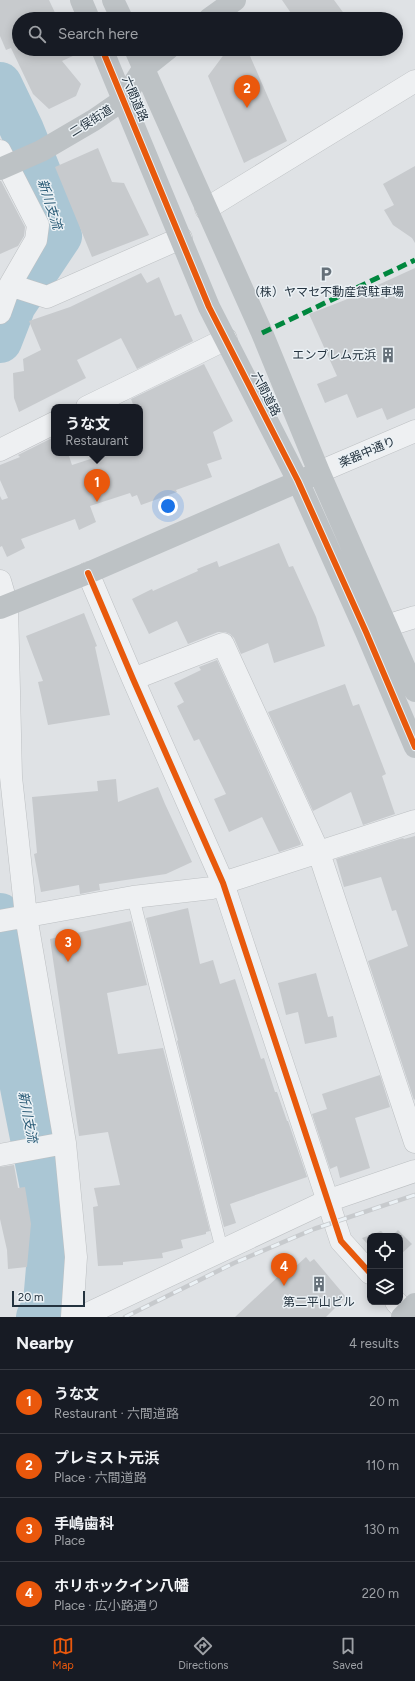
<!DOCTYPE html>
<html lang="en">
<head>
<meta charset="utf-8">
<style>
  body { margin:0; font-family:Figtree,"Noto Sans JP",sans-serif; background:#20242c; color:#f1f3f6 }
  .controls { position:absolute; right:12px; bottom:12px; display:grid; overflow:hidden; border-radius:8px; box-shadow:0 2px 10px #0003 }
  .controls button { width:36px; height:36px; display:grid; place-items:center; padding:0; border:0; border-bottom:1px solid #363941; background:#171b24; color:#f1f3f6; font:20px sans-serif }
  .scale { position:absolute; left:12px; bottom:10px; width:73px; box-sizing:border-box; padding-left:4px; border:2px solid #24333f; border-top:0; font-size:11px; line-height:14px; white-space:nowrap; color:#24333f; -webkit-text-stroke:3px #ebf1f5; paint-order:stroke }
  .you { position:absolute; left:168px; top:506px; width:14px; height:14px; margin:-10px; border:3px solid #fff; border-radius:50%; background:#1a73e8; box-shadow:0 0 0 6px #1a73e833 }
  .badge { display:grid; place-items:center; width:26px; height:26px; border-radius:50%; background:#ea580c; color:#fff; font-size:13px; font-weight:700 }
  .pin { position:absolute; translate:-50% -33px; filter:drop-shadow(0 1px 2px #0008) }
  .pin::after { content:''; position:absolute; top:21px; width:14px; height:12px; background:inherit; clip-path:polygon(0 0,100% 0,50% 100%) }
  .popup { position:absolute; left:51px; top:404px; width:92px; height:52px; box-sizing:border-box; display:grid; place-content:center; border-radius:8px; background:#171b24; filter:drop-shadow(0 1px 3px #0005); font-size:13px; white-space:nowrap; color:#9ea1a6 }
  .popup b { font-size:15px; color:#f1f3f6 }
  .popup::after { content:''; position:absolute; left:50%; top:100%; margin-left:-8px; border:8px solid transparent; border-top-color:#171b24 }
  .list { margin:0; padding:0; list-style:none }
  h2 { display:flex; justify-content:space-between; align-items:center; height:52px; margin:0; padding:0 16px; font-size:17px }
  h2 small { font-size:13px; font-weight:400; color:#9ea1a6 }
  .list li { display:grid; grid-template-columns:26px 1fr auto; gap:12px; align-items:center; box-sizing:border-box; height:64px; padding:0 16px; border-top:1px solid #363941 }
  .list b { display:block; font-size:15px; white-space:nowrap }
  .list p { margin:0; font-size:13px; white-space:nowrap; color:#9ea1a6 }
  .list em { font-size:13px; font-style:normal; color:#9ea1a6 }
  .icon { flex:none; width:22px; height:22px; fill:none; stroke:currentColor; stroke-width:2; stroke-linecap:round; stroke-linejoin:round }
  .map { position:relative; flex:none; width:415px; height:1317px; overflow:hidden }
  .search { position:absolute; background:#171b24; box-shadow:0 2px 10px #0003; left:12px; right:12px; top:12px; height:44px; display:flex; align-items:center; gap:10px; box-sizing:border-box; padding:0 14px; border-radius:22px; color:#9ea1a6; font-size:15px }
  .sheet { height:308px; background:#171b24 }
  nav { display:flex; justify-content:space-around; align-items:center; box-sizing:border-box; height:56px; border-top:1px solid #363941; background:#171b24; font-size:11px; color:#9ea1a6 }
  nav a { display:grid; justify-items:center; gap:2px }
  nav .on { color:#ea580c }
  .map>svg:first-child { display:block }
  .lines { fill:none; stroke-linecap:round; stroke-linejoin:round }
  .river { stroke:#aac6d4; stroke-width:44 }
  .building { fill:#c7cacd }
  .lane-casing { stroke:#bdc0c3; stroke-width:13 }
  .street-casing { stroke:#bdc0c3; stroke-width:23 }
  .lane { stroke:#eef0f2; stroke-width:12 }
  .street { stroke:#eef0f2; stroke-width:22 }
  .secondary { stroke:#bdc2c5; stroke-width:22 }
  .rail-casing { stroke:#c7cacd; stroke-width:4.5 }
  .rail { stroke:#ebf1f5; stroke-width:3; stroke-dasharray:9; stroke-linecap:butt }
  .quiet { stroke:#00873e; stroke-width:5; stroke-dasharray:10 5; stroke-linecap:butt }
  .cycleway-casing { stroke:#ebf1f5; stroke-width:8 }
  .cycleway { stroke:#e8590c; stroke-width:6 }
  .labels { text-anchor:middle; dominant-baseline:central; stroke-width:3; stroke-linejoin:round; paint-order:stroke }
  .street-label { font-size:12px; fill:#24333f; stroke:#ebf1f5 }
  .poi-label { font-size:12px; fill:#24333f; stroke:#ebf1f5 }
  .water-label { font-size:13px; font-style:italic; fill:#2b5c77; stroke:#ebf1f5 }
</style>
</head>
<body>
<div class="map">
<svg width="415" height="1317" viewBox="0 0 415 1317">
  <rect width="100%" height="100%" fill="#dfe2e5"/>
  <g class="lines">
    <!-- river -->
    <path class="river" d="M0,84L22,130L41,177L60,236L14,305L0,341
      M0,915L20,1077L51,1233L45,1303L38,1317"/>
  </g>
  <!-- building -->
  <path class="building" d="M0,0H49L58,19H19V49H72L75,55L62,61L81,84L76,96L49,109L33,94L11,48L6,50L0,36Z
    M282,0H334L348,19H295Z
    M228,49H247L287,141L244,163L208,76Z
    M98,148L112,182L124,183L149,235L92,257L55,167Z
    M415,166V243L412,238L393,225L384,210L394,205L383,184Z
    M0,181H1L25,227L24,236L18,246L0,254Z
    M415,268V408L387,420L382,408L357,418L347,394L325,403L317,384L337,376L309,314L345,300Z
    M141,273L147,283L159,277L175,316L181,314L193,341L137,369L121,338L77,360L86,378L19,412L14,398L13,373L24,371L23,359L41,350L29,321L70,307Z
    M204,364L233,421L213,432L222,459L207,464L212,477L176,490L177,492L141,505L137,495L132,497L130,493L90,506L96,522L79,530L75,519L21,539L25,548L7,557L2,546L0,547V496L2,500L8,498L0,480V465L20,457L18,455L54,437V453H68L72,465L109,453H140V407H134L131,399Z
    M279,543L289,567L293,566L316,617L325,646L274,663L268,643L241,654L234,638L230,634L225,632H218L188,644L177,621L149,634L132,599L152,589L153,591L198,571L197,569L217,561L219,567Z
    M84,613L97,646L95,647L110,715L48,725L38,682L43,681L26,636Z
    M217,660L301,844L300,845L279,852L262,817L229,832L214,799L226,794L199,739L194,741L177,706L184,702L174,683L201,670L199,667Z
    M345,684L353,706L359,704L386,774L382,776L395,814L363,825L351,792L313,811L268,712Z
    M116,779L118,802L158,787L165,804L192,862L166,874L99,884L100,890L80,894L79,885L41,892L34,854L37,853L32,797L98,791L97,781Z
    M415,836V1099L414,1100L368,961L408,946L396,910L392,911L381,877L344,887L336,859L403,838L404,839Z
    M188,908L200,964L213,960L220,984L235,979L261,1059L264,1058L275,1092H277L287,1121H288L307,1177L230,1204L236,1223L224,1227L177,1041L178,1040L146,918Z
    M131,921L147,985L107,993L118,1054L163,1048L210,1231L206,1232V1234L181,1240L183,1248L162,1253L163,1258L123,1262V1265L98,1266L93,1207L98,1206L94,1188L120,1185L108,1132L79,1136L50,939Z
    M316,973L328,1017L333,1016L337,1037L305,1044L298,1012L286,1015L278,983Z
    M380,1075L390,1107L355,1118L370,1168L340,1178L337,1166L330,1169L312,1114L327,1109L322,1094Z
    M14,1165L18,1188L25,1187L31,1224L27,1267L8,1269L7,1250L0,1219V1167Z
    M398,1230L412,1244L400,1255V1236H392Z
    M381,1231L386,1236H370V1247L362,1238Z
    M306,1257L310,1262L314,1259L346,1297L326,1317H235L285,1270L288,1273Z"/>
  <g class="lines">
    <!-- lane casing -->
    <g class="lane-casing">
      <path id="lane" d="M133,897L222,1250"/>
    </g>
    <!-- street casing -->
    <g class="street-casing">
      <path id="street" d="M0,151L38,225L36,240L10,285L0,313
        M206,209L415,81
        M10,285L47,297L181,238
        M87,407L226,339
        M0,450L54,423
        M319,472L415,431
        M88,573L133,679L223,883L341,1241L370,1273
        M0,581L7,605L11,777L26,916L65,1143L76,1257L72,1317
        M386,626L415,617
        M133,679L223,644L319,853L415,1142
        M0,921L133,897L212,888L223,883L415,821
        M0,1155L65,1143
        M396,1302L406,1313
        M81,1317L327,1201L415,1171"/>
    </g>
    <!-- lane -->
    <use href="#lane" class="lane"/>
    <!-- street -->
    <use href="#street" class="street"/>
    <!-- secondary -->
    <path class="secondary" d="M81,0L89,19
      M113,0L122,19
      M209,19L235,0
      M102,49L209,307L298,481L366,632L415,747
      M135,49L262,333L319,472L415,691
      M0,169L41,151L94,120L123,100L143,69L168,49
      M0,608L88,573L311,476
      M402,1317L415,1304"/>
    <!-- rail casing -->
    <g class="rail-casing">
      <path id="rail" d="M125,1317L234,1263L314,1229L415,1195"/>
    </g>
    <!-- rail -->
    <use href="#rail" class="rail"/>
    <!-- quiet -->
    <path class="quiet" d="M262,333L415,260"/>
    <!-- cycleway casing -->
    <g class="cycleway-casing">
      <path id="cycleway" d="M102,49L209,307L298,481L366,632L415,747
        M88,573L133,679L223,883L341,1241L370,1273"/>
    </g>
    <!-- cycleway -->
    <use href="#cycleway" class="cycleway"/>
  </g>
  <!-- icons -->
  <defs>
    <g id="parking-bare" transform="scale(1.2)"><path d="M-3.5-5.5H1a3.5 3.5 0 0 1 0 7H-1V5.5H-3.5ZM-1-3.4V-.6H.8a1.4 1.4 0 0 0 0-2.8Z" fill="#657079" stroke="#ebf1f5" stroke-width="2.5" paint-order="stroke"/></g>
    <g id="building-bare" transform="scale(1.2)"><path d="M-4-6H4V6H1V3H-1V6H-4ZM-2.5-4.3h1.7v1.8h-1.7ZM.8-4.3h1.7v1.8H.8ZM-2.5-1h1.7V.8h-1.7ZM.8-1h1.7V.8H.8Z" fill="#657079" stroke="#ebf1f5" stroke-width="2.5" paint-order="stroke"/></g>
  </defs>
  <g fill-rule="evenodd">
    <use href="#parking-bare" x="326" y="274"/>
    <use href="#building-bare" x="388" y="355"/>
    <use href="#building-bare" x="319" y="1284"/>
  </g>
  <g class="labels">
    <!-- street labels -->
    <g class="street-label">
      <text transform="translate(135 99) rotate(67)">六間道路</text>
      <text transform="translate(91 121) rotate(-32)">二俣街道</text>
      <text transform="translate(266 394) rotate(63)">六間道路</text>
      <text transform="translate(367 452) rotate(-23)">楽器中通り</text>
    </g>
    <!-- poi labels -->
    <g class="poi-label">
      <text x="326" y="292">（株）ヤマセ不動産貸駐車場</text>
      <text x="376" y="355" text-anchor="end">エンブレム元浜</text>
      <text x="319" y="1302">第二平山ビル</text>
    </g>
    <!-- water labels -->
    <g class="water-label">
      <text transform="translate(50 204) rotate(72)">新川支流</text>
      <text transform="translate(28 1117) rotate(79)">新川支流</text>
    </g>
  </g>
</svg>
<div class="controls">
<button><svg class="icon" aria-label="locate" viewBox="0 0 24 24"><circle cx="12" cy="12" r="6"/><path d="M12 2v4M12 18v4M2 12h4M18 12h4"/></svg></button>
<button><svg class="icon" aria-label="layers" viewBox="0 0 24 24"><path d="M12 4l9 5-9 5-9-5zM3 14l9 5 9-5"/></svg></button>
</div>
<div class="scale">20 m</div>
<div class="you"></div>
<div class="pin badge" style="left:97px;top:502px">1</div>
<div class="popup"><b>うな文</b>Restaurant</div>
<div class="pin badge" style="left:247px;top:108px">2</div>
<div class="pin badge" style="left:68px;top:962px">3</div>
<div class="pin badge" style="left:284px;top:1286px">4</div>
<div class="search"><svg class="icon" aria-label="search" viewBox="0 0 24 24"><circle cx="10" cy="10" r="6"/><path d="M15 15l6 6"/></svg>Search here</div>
</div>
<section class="sheet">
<h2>Nearby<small>4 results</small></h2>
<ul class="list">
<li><span class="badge">1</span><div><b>うな文</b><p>Restaurant · 六間道路</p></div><em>20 m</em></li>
<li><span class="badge">2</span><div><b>プレミスト元浜</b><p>Place · 六間道路</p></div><em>110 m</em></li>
<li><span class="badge">3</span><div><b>手嶋歯科</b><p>Place</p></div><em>130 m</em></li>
<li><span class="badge">4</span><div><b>ホリホックイン八幡</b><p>Place · 広小路通り</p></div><em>220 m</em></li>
</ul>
</section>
<nav>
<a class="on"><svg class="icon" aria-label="map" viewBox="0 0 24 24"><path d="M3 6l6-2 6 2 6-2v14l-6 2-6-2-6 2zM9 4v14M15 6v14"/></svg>Map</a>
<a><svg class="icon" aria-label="directions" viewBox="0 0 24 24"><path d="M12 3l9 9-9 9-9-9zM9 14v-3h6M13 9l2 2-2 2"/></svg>Directions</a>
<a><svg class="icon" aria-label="saved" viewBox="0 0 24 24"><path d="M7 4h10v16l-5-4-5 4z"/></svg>Saved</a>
</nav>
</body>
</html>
